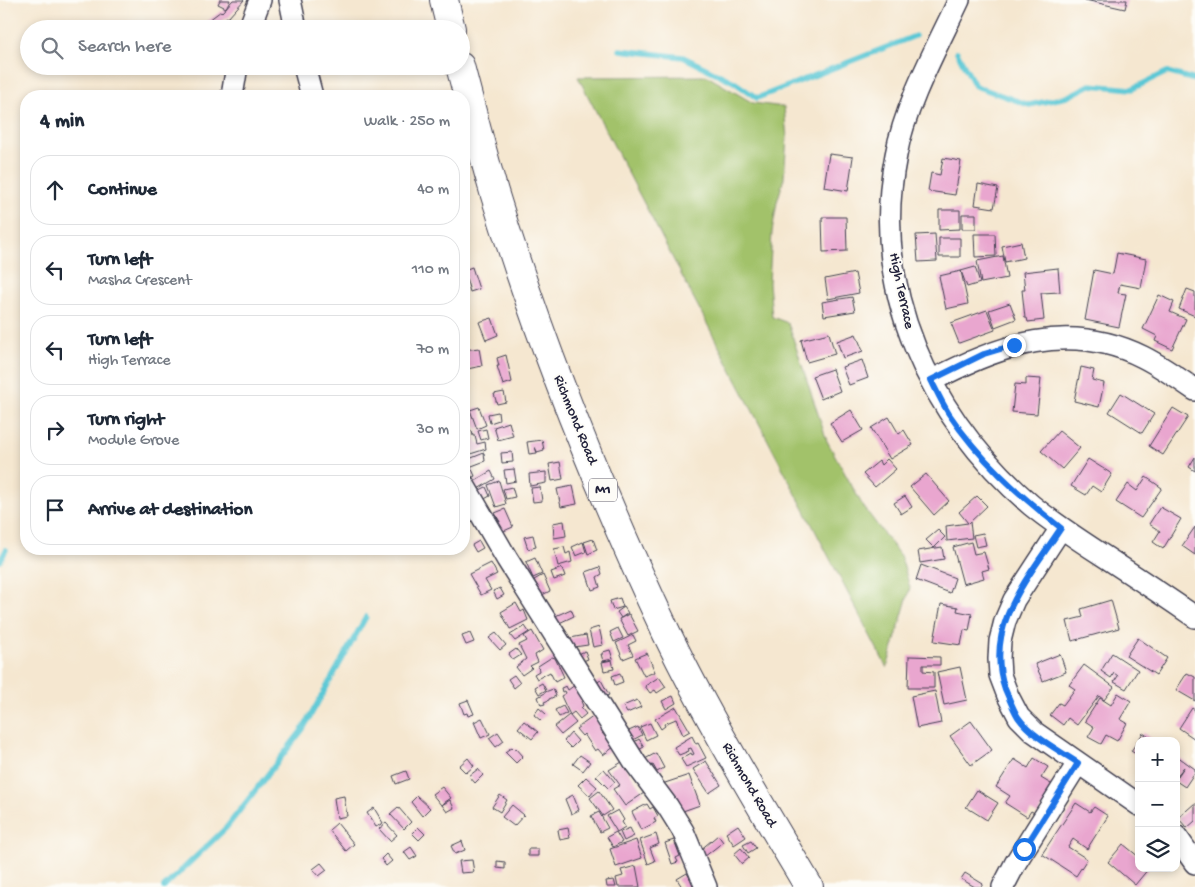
<!DOCTYPE html>
<html lang="en">
<head>
<meta charset="utf-8">
<style>
  body { margin:0; font-family:"Gochi Hand",sans-serif; background:#f2f2f3; color:#1f2937 }
  .controls { position:absolute; right:15px; bottom:15px; display:grid; overflow:hidden; border-radius:10px; box-shadow:0 2px 8px #0003 }
  .controls button { width:45px; height:45px; display:grid; place-items:center; padding:0; border:0; border-bottom:1px solid #e0e1e3; background:#fff; color:#1f2937; font:25px sans-serif }
  .stop { position:absolute; width:15px; height:15px; margin:-11px; border:4px solid #1a73e8; border-radius:50%; background:#fff }
  .stop.end { background:#1a73e8; border-color:#fff; box-shadow:0 1px 5px #0008 }
  .list { margin:0; padding:0; list-style:none }
  h2 { display:flex; justify-content:space-between; align-items:center; height:65px; margin:0; padding:0 20px; font-size:21px }
  h2 small { font-size:16px; font-weight:400; color:#747a83 }
  .list li { display:grid; grid-template-columns:32px 1fr auto; gap:15px; align-items:center; box-sizing:border-box; height:70px; margin:0 10px 10px; padding:0 10px; border:1px solid #e0e1e3; border-radius:20px }
  .list b { display:block; font-size:19px; white-space:nowrap }
  .list p { margin:0; font-size:16px; white-space:nowrap; color:#747a83 }
  .list em { font-size:16px; font-style:normal; color:#747a83 }
  .icon { flex:none; width:28px; height:28px; fill:none; stroke:currentColor; stroke-width:2; stroke-linecap:round; stroke-linejoin:round }
  .map { position:relative; flex:none; width:1195px; height:887px; overflow:hidden }
  .search { position:absolute; background:#fff; box-shadow:0 2px 8px #0003; left:20px; top:20px; width:450px; height:55px; display:flex; align-items:center; gap:12px; box-sizing:border-box; padding:0 18px; border-radius:28px; color:#747a83; font-size:19px }
  .panel { position:absolute; background:#fff; box-shadow:0 2px 8px #0003; left:20px; top:90px; width:450px; height:465px; border-radius:20px }
  .map>svg:first-child { display:block }
  .green { fill:#a2c26b; stroke:#627253 }
  .lines { fill:none; stroke-linecap:round; stroke-linejoin:round }
  .stream { stroke:#5cc8d5; stroke-width:5.5 }
  .building { fill:#e9a6cf }
  .minor-casing { stroke:#424051; stroke-width:24 }
  .highway-casing { stroke:#424051; stroke-width:30 }
  .minor { stroke:#fff; stroke-width:21 }
  .highway { stroke:#fff; stroke-width:28 }
  .route { stroke:#1a73e8; stroke-width:6 }
  .labels { text-anchor:middle; dominant-baseline:central; stroke-width:4; stroke-linejoin:round; paint-order:stroke }
  .shield { fill:#fdfcf7; stroke:#646373; stroke-width:1 }
  .shield-label { font-size:14px; font-weight:bold; fill:#22223b }
  .street-label { font-size:15px; fill:#22223b; stroke:#fdfcf7 }
</style>
</head>
<body>
<div class="map">
<svg width="1195" height="887" viewBox="0 0 1195 887">
  <rect width="100%" height="100%" fill="#fdfcf7"/>
  <filter id="ink" filterUnits="userSpaceOnUse"><feTurbulence type="fractalNoise" baseFrequency=".02" numOctaves="2"/><feDisplacementMap in="SourceGraphic" scale="10" xChannelSelector="R" yChannelSelector="G"/><feConvolveMatrix kernelMatrix="1 2 1 2 8 2 1 2 1" color-interpolation-filters="sRGB"/></filter>
  <filter id="wash" filterUnits="userSpaceOnUse"><feTurbulence type="fractalNoise" baseFrequency=".0096" numOctaves="4" result="noise"/><feDisplacementMap in="SourceGraphic" scale="20" xChannelSelector="R" yChannelSelector="G"/><feGaussianBlur stdDeviation="1.12" result="paint"/><feColorMatrix in="noise" values="0 0 0 0 0 0 0 0 0 0 0 0 0 0 0 0 0 1.4 0 .05"/><feComposite in="paint" operator="in"/></filter>
  <g filter="url(#wash)">
    <rect width="100%" height="100%" fill="#f5e7d0"/>
    <!-- green -->
    <path class="green" d="M707,76L753,103L784,107L787,138L784,178L777,202L772,232L769,283L772,317L788,323L827,441L863,506L901,557L910,588L887,668L578,77Z"/>
    <g class="lines">
      <!-- stream -->
      <path class="stream" d="M620,50L683,57L734,82L757,98L915,36
        M957,52L975,86L1029,105L1067,97L1090,85L1132,89L1167,72L1195,80
        M0,561L6,550
        M164,887L226,828L303,729L366,617"/>
    </g>
    <g id="blocks">
      <!-- building -->
      <path class="building" d="M220,0H230L226,8L218,4Z
        M233,0H244L228,18L227,17L212,29H197L221,11L222,12Z
        M1085,0H1127L1125,9Z
        M829,154L853,157L848,191L824,187Z
        M943,158L961,161L955,195L928,191L931,173L940,175Z
        M978,184L998,188L994,208L975,205Z
        M939,210H960V229L939,230Z
        M962,214H976V229H962Z
        M822,217H846L847,251L823,252Z
        M935,234L937,261L918,262L916,235Z
        M974,234H995L996,256L975,257Z
        M939,238H960V257H939Z
        M1021,242L1024,258L1005,262L1002,246Z
        M1117,253L1146,259L1141,288L1120,284L1118,293L1126,294L1119,327L1085,320L1094,270L1113,274Z
        M1003,256L1007,278L981,283L977,261Z
        M472,267L479,289L470,292L464,270Z
        M975,267L980,283L967,287L961,271Z
        M1058,268L1060,292L1041,293L1044,320L1028,322L1027,318H1025L1022,290H1025L1023,272Z
        M961,271L968,304L946,309L939,276Z
        M855,273L859,293L828,299L825,279Z
        M1187,289L1195,292V316L1179,309Z
        M1159,295L1174,302L1170,312L1186,319L1172,349L1155,341L1157,336L1143,329Z
        M852,297L855,311L824,316L822,302Z
        M1010,303L1016,319L995,327L989,310Z
        M987,310L995,330L959,343L951,323Z
        M492,318L498,335L486,340L479,322Z
        M829,333L835,354L807,362L801,340Z
        M856,334L863,351L843,358L837,341Z
        M479,348L482,366L467,369L464,350Z
        M506,355L512,382L503,385L497,366H499L497,358Z
        M862,360L868,378L849,385L842,367Z
        M1081,367L1094,370L1092,380L1104,383L1099,407L1074,401Z
        M832,369L840,391L821,399L812,376Z
        M1026,378L1041,379L1037,414L1012,412L1015,384L1026,385Z
        M504,392L506,402L497,404L494,394Z
        M1121,393L1154,414L1142,433L1109,412Z
        M479,407L486,425L477,429L470,410Z
        M1173,408L1188,417L1163,455L1149,446Z
        M851,410L863,430L842,442L830,423Z
        M498,412L499,420L490,423L488,414Z
        M466,414L470,431H472L473,436H475L477,444L485,442L486,449L464,456V445L467,444L464,440V415Z
        M889,417L899,434L904,430L913,445L890,459L871,428Z
        M509,422L513,436L498,440L494,427Z
        M486,429L488,438L481,440L478,431Z
        M1059,431L1080,448L1062,469L1041,451Z
        M542,440L544,450L537,452L535,447L537,453L529,454L527,442Z
        M512,452L513,462L502,463L501,453Z
        M484,453L485,461L464,469V461Z
        M1195,457V471L1189,467Z
        M887,459L896,469L875,487L863,474L879,461L881,465Z
        M1088,459L1112,474L1101,492L1092,486L1086,495L1071,486Z
        M560,462L563,479L552,481L549,464Z
        M471,467L475,476L469,479L466,478L464,471Z
        M514,469L516,481L506,483L504,470Z
        M491,471L495,479L476,490L472,482Z
        M546,472V483L530,486L529,474Z
        M926,474L949,501L934,515L910,487Z
        M1146,477L1162,488L1141,518L1116,502L1128,484L1137,491Z
        M499,481L506,504L496,507L488,485Z
        M573,486L577,504L561,507L557,489Z
        M486,487L490,496L479,502L474,493Z
        M512,487L515,497L506,499L503,489Z
        M540,487L542,501L533,502L531,488Z
        M905,496L912,507L901,514L894,503Z
        M977,496L987,506L969,523L970,522L972,538L947,541L946,526L968,523L959,512Z
        M1160,507L1181,519L1163,549L1153,542L1160,531L1149,524Z
        M505,509L513,527L497,534L488,519L495,515L500,522L495,513Z
        M564,521L566,536L554,538L553,523Z
        M1195,527V555L1182,546Z
        M938,530L945,537L934,548L926,540Z
        M983,533L986,545L976,547L973,535Z
        M533,535L536,547L528,549L524,537Z
        M593,539L597,550L588,554L584,542Z
        M479,541L483,548L476,552L472,545Z
        M583,542L586,552L576,556L572,547Z
        M971,542L974,554L984,552L989,569L982,571L984,578L963,584L953,547Z
        M564,547L566,554L570,552L572,562L558,566L554,549Z
        M942,547L944,559L920,563L918,551Z
        M535,558L542,574L533,578L526,562Z
        M491,563L497,574L485,580L491,590L481,595L469,574Z
        M921,565L955,578L950,593L916,580Z
        M600,567L602,574L597,577L600,587L592,590L586,572Z
        M562,568L565,576L554,580L551,572Z
        M543,575L550,591L542,595L534,580Z
        M500,588L504,595L497,599L493,591Z
        M620,598L623,607L613,610L610,601Z
        M1111,600L1119,628L1072,641L1067,621L1083,617L1081,609Z
        M516,603L521,612L524,610L528,620L510,629L501,612Z
        M941,604L958,607L957,611L972,614L969,631L964,630L961,645L934,641Z
        M624,607L628,613L621,618L617,612Z
        M571,609L574,616L555,625L551,618Z
        M629,614L638,631L628,636L619,619Z
        M525,626L529,632L515,641L510,635Z
        M599,627L603,645L593,647L589,630Z
        M618,628L623,638L614,642L610,632Z
        M532,631L543,650L535,655L538,662L530,666L532,668L522,675L516,667L526,659L519,645L527,641L524,636Z
        M470,633L474,642L466,645L462,636Z
        M496,633L506,645L500,650L489,638Z
        M586,635L588,645L567,648L565,639Z
        M633,635L636,641L628,645L633,655L623,659L616,643Z
        M1138,638L1167,658L1156,675L1126,656Z
        M516,649L521,655L513,660L509,654Z
        M610,650L613,659L603,661L601,654H603V652Z
        M585,651L588,659L578,663L574,656Z
        M647,653L655,672L644,676L635,658Z
        M1112,653L1138,670L1126,689L1114,682L1118,676L1114,673L1111,678L1101,671Z
        M1060,654L1066,672L1043,681L1035,664Z
        M909,656L940,657V665H923V671L934,672V688H908Z
        M552,657L555,658L564,677L555,682L550,672L537,679L534,674L539,671L538,666Z
        M612,660L614,669L604,671L602,662Z
        M1084,665L1114,687L1104,700L1099,696L1077,725L1068,718L1063,725L1050,715L1059,703L1063,705L1075,689L1069,685Z
        M960,667L967,700L944,705L937,672Z
        M620,673L623,682L615,685L612,676Z
        M1187,673L1195,677V701L1176,690Z
        M514,675L520,683L514,688L508,679Z
        M659,677L666,687L657,693L655,690L650,693L645,686Z
        M601,680L609,695L598,700L590,686Z
        M542,683L546,690L539,694L535,687Z
        M575,685L583,700L581,701L583,706L581,708L586,714L580,719L574,712L570,715L561,696L566,693L565,691L562,692L561,688L566,686L568,690Z
        M553,689L556,696L549,699V700L544,702L545,704L541,705L538,697L545,693V692Z
        M935,691L941,723L917,728L911,696Z
        M1118,693L1131,701L1120,719L1127,723L1117,741L1106,735L1101,744L1088,737L1094,727L1085,721L1100,698L1111,705Z
        M673,696L676,703L666,709L662,701Z
        M468,700L474,714L468,716L467,713L464,714L460,703Z
        M637,700L641,707L627,713L623,706Z
        M563,706L567,713L559,717L555,710Z
        M676,707L690,731L683,735L676,719L664,724L665,726L661,729L655,719Z
        M539,708L546,714L540,720L534,715Z
        M1192,708L1195,710V739L1179,728Z
        M569,715L576,723L561,735L554,727Z
        M594,716L605,731L602,733L614,747L603,755L598,749L595,751L584,734L582,736L576,729Z
        M482,718L490,734L481,738L474,722Z
        M524,721L538,732L532,739L518,728Z
        M971,721L992,750L971,765L950,736Z
        M650,723L656,735L646,740L640,727Z
        M638,727L642,735L629,742L624,733Z
        M498,732L504,741L496,747L489,738Z
        M571,733L578,741L571,748L564,741Z
        M1143,733L1155,741H1139V756L1131,751Z
        M692,736L696,744L698,743L706,758L686,767L681,759L691,753L692,755L694,754L691,748L688,749L689,751L679,755L674,747Z
        M639,739L644,747L635,752L631,744Z
        M512,747L515,750L516,748L523,756L516,763L505,752Z
        M656,753L664,768L657,772L653,765L649,767L645,759Z
        M580,755L590,762L583,771L573,764Z
        M1177,756L1195,769V772L1185,787L1176,781V779L1184,767L1176,777Z
        M468,758L474,766L466,773L459,766Z
        M1034,758L1048,767L1041,778L1056,787L1038,815L1031,811L1027,817L1005,803L1010,796L996,787L1014,759L1028,768Z
        M706,761L721,785L709,793L693,769Z
        M622,762L644,793L625,806L613,789L620,785L609,770Z
        M478,769L483,775L475,783L469,776Z
        M604,769L615,782L608,788L596,776Z
        M406,771L409,779L396,784L393,776Z
        M689,775L700,805L680,812L662,784Z
        M586,777L597,787L590,796L578,785Z
        M442,787L451,798L441,805L432,794Z
        M977,790L998,803L987,820L966,807Z
        M599,791L612,810L603,816L590,798Z
        M500,795L507,800L500,812L492,807Z
        M573,795L579,810L571,814L565,799Z
        M344,796L347,816L337,818L334,798Z
        M417,796L430,808L422,816L411,802Z
        M450,800L454,808L447,812L442,805Z
        M1076,803L1090,812L1094,807L1108,816L1087,849L1073,839L1068,847L1087,859L1076,876L1042,854Z
        M1195,803V821L1187,828L1178,818Z
        M647,804L650,809L653,807L658,816L654,818L656,822L641,830L632,812Z
        M512,805L524,815L514,826L502,817Z
        M398,807L411,822L404,829L390,814Z
        M374,808L383,823L376,827L367,813Z
        M618,810L624,820L622,822L625,827L617,832L607,816Z
        M599,812L608,828L600,832L591,816Z
        M337,823L354,844L346,851L329,830Z
        M386,823L397,835L390,841L379,829Z
        M738,825L746,837L734,845L726,833Z
        M418,827L425,834L419,840L412,833Z
        M568,828L570,838L560,840L558,830Z
        M630,828L634,836L624,841L620,832Z
        M616,832L622,842L613,847L607,837Z
        M656,834L659,844L650,848L655,861L648,864L640,840Z
        M718,835L723,842L704,857L699,851Z
        M636,840L642,858L616,867L610,849Z
        M674,840L680,856L676,858L678,862L672,864L665,843Z
        M462,841L465,850L455,854L451,846Z
        M751,841L756,848L748,853L743,845Z
        M1123,844L1139,857V868H1149L1135,885L1108,862Z
        M411,847L417,856L410,860L404,852Z
        M741,848L749,858L742,864L734,854Z
        M528,849H538V856H528Z
        M386,854L392,861L386,866L381,859Z
        M472,860L474,872L461,873L459,861Z
        M497,861L505,862V869L497,868Z
        M321,863L327,870L319,876L313,869Z
        M636,866L640,887H618L616,878L623,876L621,870Z
        M687,873L694,885L690,887H682L677,879Z
        M965,873L983,884L981,887H975L961,879Z
        M614,880L616,887H607L606,881Z"/>
    </g>
  </g>
  <g filter="url(#ink)">
    <use href="#blocks" fill-opacity="0" stroke="#424051" stroke-width="1"/>
    <g class="lines">
      <!-- minor casing -->
      <g class="minor-casing">
        <path id="minor" d="M290,0L296,29
          M959,0C937,47 905,105 896,155C869,291 930,417 1031,505C1058,527 1087,545 1116,564C1142,581 1169,599 1195,617
          M249,29L260,0
          M304,66L312,96
          M232,96L237,66
          M931,381C999,345 1069,320 1143,357C1161,366 1178,378 1195,390
          M464,485L507,559L636,764L668,807L683,831L706,887
          M1061,528L1014,600L1005,621L1000,641L999,659L1000,675L1008,696L1019,717L1034,732L1139,805
          M1176,836L1195,863
          M1003,887L1016,862L1078,763"/>
      </g>
      <!-- highway casing -->
      <g class="highway-casing">
        <path id="highway" d="M444,0L451,29
          M460,66C471,108 482,151 494,192C540,343 599,490 666,632C708,719 759,803 809,887"/>
      </g>
      <!-- minor -->
      <use href="#minor" class="minor"/>
      <!-- highway -->
      <use href="#highway" class="highway"/>
    </g>
  </g>
  <g class="lines" filter="url(#ink)">
    <!-- route -->
    <path class="route" d="M1014,345L984,354L931,380C937,392 942,403 949,414C979,459 1019,495 1061,528C1028,578 983,627 1005,689C1009,698 1013,709 1018,717C1032,737 1059,750 1078,763L1024,849"/>
  </g>
  <g class="labels">
    <!-- shield labels -->
    <rect class="shield" x="589" y="478.5" width="28" height="23" rx="4"/>
    <g class="shield-label">
      <text x="603" y="490">M1</text>
    </g>
    <!-- street labels -->
    <g class="street-label">
      <text transform="translate(901 291) rotate(78)">High Terrace</text>
      <text transform="translate(575 420) rotate(68)">Richmond Road</text>
      <text transform="translate(749 785) rotate(60)">Richmond Road</text>
    </g>
  </g>
</svg>
<div class="controls">
<button>+</button>
<button>−</button>
<button><svg class="icon" aria-label="layers" viewBox="0 0 24 24"><path d="M12 4l9 5-9 5-9-5zM3 14l9 5 9-5"/></svg></button>
</div>
<div class="stop" style="left:1024px;top:849px"></div>
<div class="stop end" style="left:1014px;top:345px"></div>
<div class="search"><svg class="icon" aria-label="search" viewBox="0 0 24 24"><circle cx="10" cy="10" r="6"/><path d="M15 15l6 6"/></svg>Search here</div>
<section class="panel">
<h2>4 min<small>Walk · 250 m</small></h2>
<ul class="list">
<li><svg class="icon" aria-label="ahead" viewBox="0 0 24 24"><path d="M12 20V5M6 11l6-6 6 6"/></svg><div><b>Continue</b></div><em>40 m</em></li>
<li><svg class="icon" aria-label="left" viewBox="0 0 24 24"><path d="M17 20v-9H6M10 6l-5 5 5 5"/></svg><div><b>Turn left</b><p>Masha Crescent</p></div><em>110 m</em></li>
<li><svg class="icon" aria-label="left" viewBox="0 0 24 24"><path d="M17 20v-9H6M10 6l-5 5 5 5"/></svg><div><b>Turn left</b><p>High Terrace</p></div><em>70 m</em></li>
<li><svg class="icon" aria-label="right" viewBox="0 0 24 24"><path d="M7 20v-9h11M14 6l5 5-5 5"/></svg><div><b>Turn right</b><p>Module Grove</p></div><em>30 m</em></li>
<li><svg class="icon" aria-label="arrive" viewBox="0 0 24 24"><path d="M6 21V4h12l-3 4 3 4H6"/></svg><div><b>Arrive at destination</b></div></li>
</ul>
</section>
</div>
</body>
</html>
